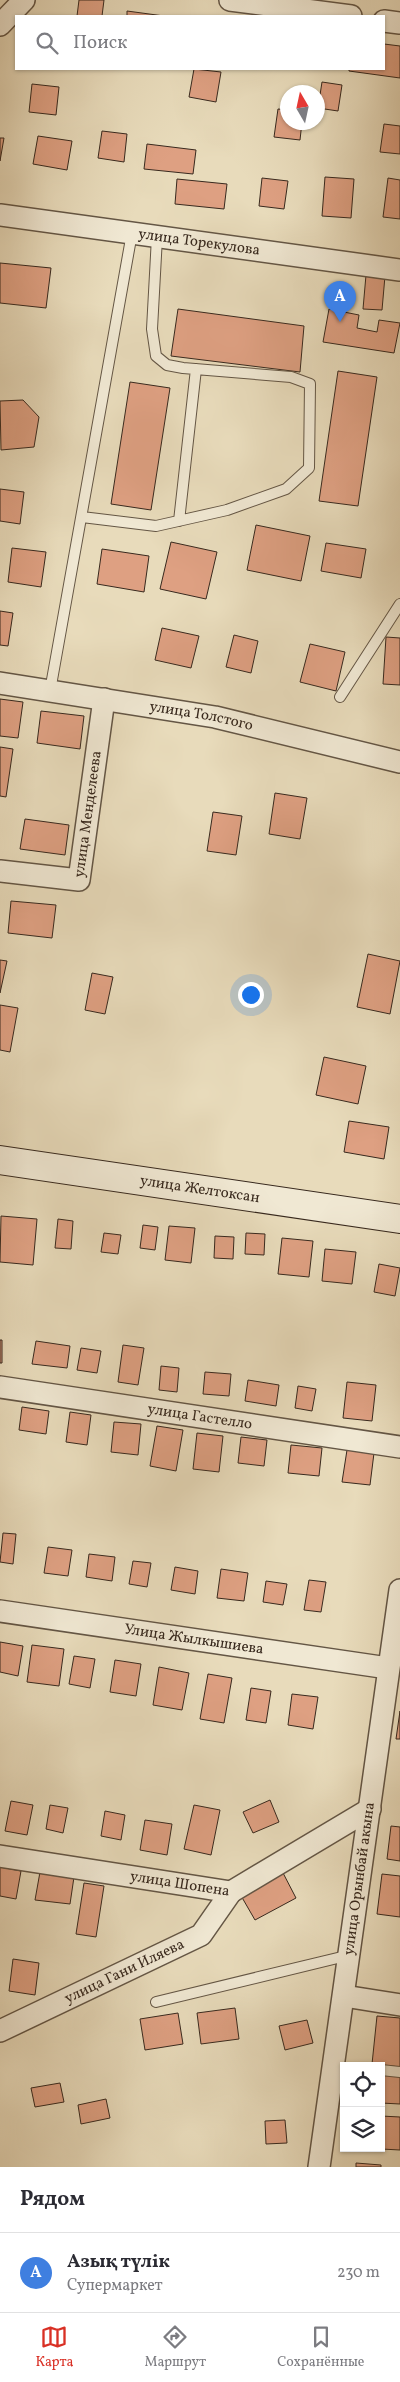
<!DOCTYPE html>
<html lang="ru">
<head>
<meta charset="utf-8">
<style>
  body { margin:0; font-family:Vollkorn,serif; background:#f7f7f7; color:#2b2b33 }
  .controls { position:absolute; right:15px; bottom:15px; display:grid; overflow:hidden; border-radius:0px; box-shadow:0 1px 4px #0004 }
  .controls button { width:45px; height:45px; display:grid; place-items:center; padding:0; border:0; border-bottom:1px solid #e1e1e2; background:#fff; color:#2b2b33; font:25px sans-serif }
  .compass { position:absolute; left:280px; top:85px; width:45px; height:45px; border-radius:50%; background:#fff; box-shadow:0 1px 4px #0004; rotate:351deg }
  .you { position:absolute; left:250px; top:994px; width:18px; height:18px; margin:-12px; border:4px solid #fff; border-radius:50%; background:#1a73e8; box-shadow:0 0 0 8px #1a73e833 }
  .badge { display:grid; place-items:center; width:32px; height:32px; border-radius:50%; background:#d93025; color:#fff; font-size:16px; font-weight:700 }
  .pin { position:absolute; translate:-50% -41px; filter:drop-shadow(0 1px 2px #0008) }
  .pin::after { content:''; position:absolute; top:26px; width:18px; height:15px; background:inherit; clip-path:polygon(0 0,100% 0,50% 100%) }
  .list { margin:0; padding:0; list-style:none }
  h2 { display:flex; justify-content:space-between; align-items:center; height:65px; margin:0; padding:0 20px; font-size:21px }
  h2 small { font-size:16px; font-weight:400; color:#7c7c81 }
  .list li { display:grid; grid-template-columns:32px 1fr auto; gap:15px; align-items:center; box-sizing:border-box; height:80px; padding:0 20px; border-top:1px solid #e1e1e2 }
  .list b { display:block; font-size:19px; white-space:nowrap }
  .list p { margin:0; font-size:16px; white-space:nowrap; color:#7c7c81 }
  .list em { font-size:16px; font-style:normal; color:#7c7c81 }
  .icon { flex:none; width:28px; height:28px; fill:none; stroke:currentColor; stroke-width:2; stroke-linecap:round; stroke-linejoin:round }
  .map { position:relative; flex:none; width:400px; height:2167px; overflow:hidden }
  .search { position:absolute; background:#fff; box-shadow:0 1px 4px #0004; left:15px; right:15px; top:15px; height:55px; display:flex; align-items:center; gap:12px; box-sizing:border-box; padding:0 18px; border-radius:0px; color:#7c7c81; font-size:19px }
  .sheet { height:145px; background:#fff }
  nav { display:flex; justify-content:space-around; align-items:center; box-sizing:border-box; height:70px; border-top:1px solid #e1e1e2; background:#fff; font-size:14px; color:#7c7c81 }
  nav a { display:grid; justify-items:center; gap:2px }
  nav .on { color:#d93025 }
  .map>svg:first-child { display:block }
  .building { fill:#dea082; stroke:#38291e }
  .lines { fill:none; stroke-linecap:round; stroke-linejoin:round }
  .service-casing { stroke:#645645; stroke-width:12 }
  .minor-casing { stroke:#645645; stroke-width:24 }
  .secondary-casing { stroke:#38291e; stroke-width:30 }
  .service { stroke:#f0e8d3; stroke-width:10 }
  .minor { stroke:#f0e8d3; stroke-width:21 }
  .secondary { stroke:#f0e8d3; stroke-width:28 }
  .labels { text-anchor:middle; dominant-baseline:central; stroke-width:4.5; stroke-linejoin:round; paint-order:stroke }
  .street-label { font-size:15px; fill:#38291e; stroke:#f0e8d3 }
</style>
</head>
<body>
<div class="map">
<svg width="400" height="2167" viewBox="0 0 400 2167">
  <rect width="100%" height="100%" fill="#e8dbbb"/>
  <filter id="stains"><feTurbulence type="fractalNoise" baseFrequency=".004" numOctaves="4"/><feColorMatrix values="0 0 0 0 .2 0 0 0 0 .09 0 0 0 0 .02 0 0 0 .5 -.17"/></filter>
  <radialGradient id="worn" r=".72"><stop offset=".6" stop-color="#630" stop-opacity="0"/><stop offset="1" stop-color="#630" stop-opacity=".3"/></radialGradient>
  <!-- building -->
  <path class="building" d="M79,0H104L102,16H77Z
    M127,11L164,16H127Z
    M384,44L400,46V78L349,71V69H384Z
    M194,69L221,72L216,102L189,97Z
    M322,82L342,85L338,111L318,108Z
    M32,84L59,87L56,115L29,112Z
    M278,109L288,110V122H302L300,140L274,137Z
    M384,124L400,126V154L380,152Z
    M102,131L127,134L124,162L98,158Z
    M38,136L72,141L67,170L33,164Z
    M0,138H4L0,161Z
    M147,144L196,150L193,174L144,169Z
    M325,177L354,179L351,218L322,216Z
    M262,178L288,181L284,209L259,206Z
    M388,178L400,180V219L383,217Z
    M177,179L227,184L224,209L175,204Z
    M0,263L51,268L46,308L0,303Z
    M366,275L385,276L382,310L363,309Z
    M178,309L304,326L300,372L171,356Z
    M329,309L359,315L357,328L377,332L379,320L400,323L394,353L323,342Z
    M338,371L377,377L358,506L319,501Z
    M130,382L170,388L151,510L111,504Z
    M23,400L39,417L34,447L1,450L0,401Z
    M0,489L24,492L20,524L0,521Z
    M256,525L310,536L301,581L247,570Z
    M171,542L217,552L206,599L160,589Z
    M326,543L366,549L361,578L321,571Z
    M12,548L46,552L41,587L8,582Z
    M102,549L149,556L144,592L97,584Z
    M0,611L13,613L8,646L0,645Z
    M162,628L199,636L191,668L155,660Z
    M234,635L258,641L251,673L226,667Z
    M386,637L400,638V685L383,684Z
    M310,644L345,652L336,691L300,682Z
    M0,699L23,702L18,738L0,736Z
    M41,711L84,716L80,749L37,743Z
    M0,747L13,749L6,797L0,796Z
    M275,793L307,798L300,839L269,834Z
    M213,812L242,816L236,855L207,851Z
    M25,819L69,825L65,855L20,849Z
    M11,901L56,905L52,938L8,933Z
    M368,954L400,961L390,1014L357,1007Z
    M0,960L7,961L0,993Z
    M92,973L113,977L105,1014L85,1010Z
    M0,1005L18,1008L10,1052L0,1050Z
    M324,1057L366,1066L358,1104L316,1095Z
    M349,1121L389,1127L384,1159L344,1152Z
    M1,1216L37,1219L33,1265L0,1262Z
    M58,1219L73,1221L71,1249L55,1248Z
    M143,1225L158,1227L155,1250L140,1248Z
    M169,1226L195,1228L191,1263L165,1260Z
    M104,1233L121,1235L118,1254L101,1252Z
    M246,1233L265,1234L264,1255L245,1254Z
    M215,1236L234,1237L233,1259L214,1258Z
    M282,1238L313,1241L309,1277L278,1274Z
    M325,1249L356,1252L352,1284L322,1281Z
    M379,1264L400,1268L395,1296L374,1292Z
    M0,1340H2V1363H0Z
    M36,1341L70,1346L67,1368L32,1364Z
    M123,1345L144,1348L138,1385L118,1382Z
    M81,1348L101,1351L97,1373L77,1370Z
    M161,1366L179,1368L177,1392L159,1390Z
    M205,1372L231,1374L229,1396L203,1394Z
    M248,1380L279,1385L276,1406L245,1401Z
    M347,1382L376,1385L372,1421L343,1418Z
    M298,1386L316,1389L312,1411L295,1408Z
    M22,1407L49,1411L46,1434L19,1430Z
    M70,1412L91,1415L87,1445L66,1442Z
    M114,1422L141,1424L138,1455L111,1452Z
    M157,1426L183,1430L176,1471L150,1466Z
    M197,1433L223,1436L219,1472L193,1469Z
    M241,1437L267,1440L264,1466L238,1463Z
    M291,1445L322,1448L319,1476L288,1473Z
    M347,1450L374,1453L370,1485L342,1482Z
    M3,1533L16,1534L13,1564L0,1562Z
    M48,1547L72,1550L68,1576L44,1573Z
    M89,1554L115,1557L112,1581L86,1577Z
    M133,1561L151,1563L147,1587L129,1584Z
    M175,1567L198,1571L195,1594L171,1590Z
    M221,1569L248,1573L244,1601L217,1598Z
    M309,1580L326,1582L321,1612L304,1610Z
    M266,1581L287,1584L283,1605L263,1602Z
    M0,1642L23,1646L18,1676L0,1672Z
    M32,1645L64,1649L59,1686L27,1682Z
    M74,1656L95,1659L90,1688L69,1684Z
    M115,1660L141,1664L136,1696L110,1692Z
    M159,1667L189,1673L182,1710L153,1705Z
    M208,1674L232,1678L224,1723L200,1719Z
    M251,1688L271,1691L266,1723L246,1720Z
    M292,1694L318,1697L313,1729L288,1725Z
    M400,1711V1739H396Z
    M270,1800L279,1822L253,1833L243,1812Z
    M11,1801L33,1805L27,1835L5,1831Z
    M50,1805L68,1808L63,1833L46,1829Z
    M194,1805L220,1810L211,1855L184,1849Z
    M105,1811L125,1815L121,1840L101,1836Z
    M145,1820L172,1824L167,1855L140,1850Z
    M391,1826L400,1827V1861L387,1859Z
    M0,1867L21,1871L16,1899L0,1896Z
    M282,1871L296,1898L255,1920L240,1894Z
    M40,1872L74,1877L70,1904L35,1900Z
    M382,1874L400,1876V1917L377,1914Z
    M84,1883L104,1886L96,1937L76,1934Z
    M13,1959L39,1963L35,1995L9,1991Z
    M235,2008L239,2039L201,2044L197,2013Z
    M178,2013L183,2044L145,2050L140,2019Z
    M377,2016L400,2018V2067L372,2064Z
    M307,2020L313,2043L285,2050L279,2026Z
    M381,2074L400,2076V2104L381,2103Z
    M60,2083L64,2102L35,2107L31,2088Z
    M106,2099L110,2118L81,2124L78,2105Z
    M381,2116L400,2117V2150L363,2148H381Z
    M285,2120L287,2143L266,2144L265,2121Z
    M356,2163L381,2165V2167H356Z"/>
  <g class="lines">
    <!-- service casing -->
    <g class="service-casing">
      <path id="service" d="M82,517L156,526L227,510L286,489L309,468L310,384L291,377L183,368L167,365L156,356L152,329L157,237
        M179,521L196,369
        M50,691L132,233
        M340,697L400,604
        M156,2002L350,1955
        M381,2070L400,2072"/>
    </g>
    <!-- minor casing -->
    <g class="minor-casing">
      <g id="minor">
        <path d="M230,0L351,16"/>
        <path d="M384,21L400,23"/>
        <path d="M0,25L24,0"/>
        <path id="s1" d="M0,215L400,270"/>
        <path id="s2" d="M0,683L215,717L400,762"/>
        <path id="s3" d="M0,871L79,880L104,699"/>
        <path id="s4" d="M0,1387L400,1447"/>
        <path id="s5" d="M0,1611L388,1668"/>
        <path id="s6" d="M0,1856L231,1892L370,1809"/>
        <path d="M344,1996L400,2005"/>
        <path id="s7" d="M0,2031L201,1935L231,1892"/>
        <path id="s8" d="M319,2167L400,1590"/>
      </g>
    </g>
    <!-- secondary casing -->
    <g class="secondary-casing">
      <g id="secondary">
        <path id="s9" d="M0,1160L400,1219"/>
      </g>
    </g>
    <!-- service -->
    <use href="#service" class="service"/>
    <!-- minor -->
    <use href="#minor" class="minor"/>
    <!-- secondary -->
    <use href="#secondary" class="secondary"/>
  </g>
  <g class="labels">
    <!-- street labels -->
    <g class="street-label">
      <text stroke="none"><textPath href="#s1" startOffset="201">улица Торекулова</textPath></text>
      <text stroke="none"><textPath href="#s2" startOffset="204">улица Толстого</textPath></text>
      <text stroke="none"><textPath href="#s3" startOffset="146">улица Менделеева</textPath></text>
      <text stroke="none"><textPath href="#s9" startOffset="202">улица Желтоксан</textPath></text>
      <text stroke="none"><textPath href="#s4" startOffset="202">улица Гастелло</textPath></text>
      <text stroke="none"><textPath href="#s5" startOffset="196">Улица Жылкышиева</textPath></text>
      <text stroke="none"><textPath href="#s8" startOffset="291">улица Орынбай акына</textPath></text>
      <text stroke="none"><textPath href="#s6" startOffset="182">улица Шопена</textPath></text>
      <text stroke="none"><textPath href="#s7" startOffset="138">улица Гани Иляева</textPath></text>
    </g>
  </g>
  <rect width="100%" height="100%" filter="url(#stains)"/>
  <rect width="100%" height="100%" fill="url(#worn)"/>
</svg>
<div class="controls">
<button><svg class="icon" aria-label="locate" viewBox="0 0 24 24"><circle cx="12" cy="12" r="6"/><path d="M12 2v4M12 18v4M2 12h4M18 12h4"/></svg></button>
<button><svg class="icon" aria-label="layers" viewBox="0 0 24 24"><path d="M12 4l9 5-9 5-9-5zM3 14l9 5 9-5"/></svg></button>
</div>
<svg class="compass" viewBox="-18 -18 36 36"><path d="M0-13l5 13h-10z" fill="#e53935"/><path d="M0 13l5-13h-10z" fill="#7c7c81"/></svg>
<div class="you"></div>
<div class="pin badge" style="left:340px;top:322px;background:#3f7fe0">A</div>
<div class="search"><svg class="icon" aria-label="search" viewBox="0 0 24 24"><circle cx="10" cy="10" r="6"/><path d="M15 15l6 6"/></svg>Поиск</div>
</div>
<section class="sheet">
<h2>Рядом<small></small></h2>
<ul class="list">
<li><span class="badge" style="background:#3f7fe0">A</span><div><b>Азық түлік</b><p>Супермаркет</p></div><em>230 m</em></li>
</ul>
</section>
<nav>
<a class="on"><svg class="icon" aria-label="map" viewBox="0 0 24 24"><path d="M3 6l6-2 6 2 6-2v14l-6 2-6-2-6 2zM9 4v14M15 6v14"/></svg>Карта</a>
<a><svg class="icon" aria-label="directions" viewBox="0 0 24 24"><path d="M12 3l9 9-9 9-9-9zM9 14v-3h6M13 9l2 2-2 2"/></svg>Маршрут</a>
<a><svg class="icon" aria-label="saved" viewBox="0 0 24 24"><path d="M7 4h10v16l-5-4-5 4z"/></svg>Сохранённые</a>
</nav>
</body>
</html>
